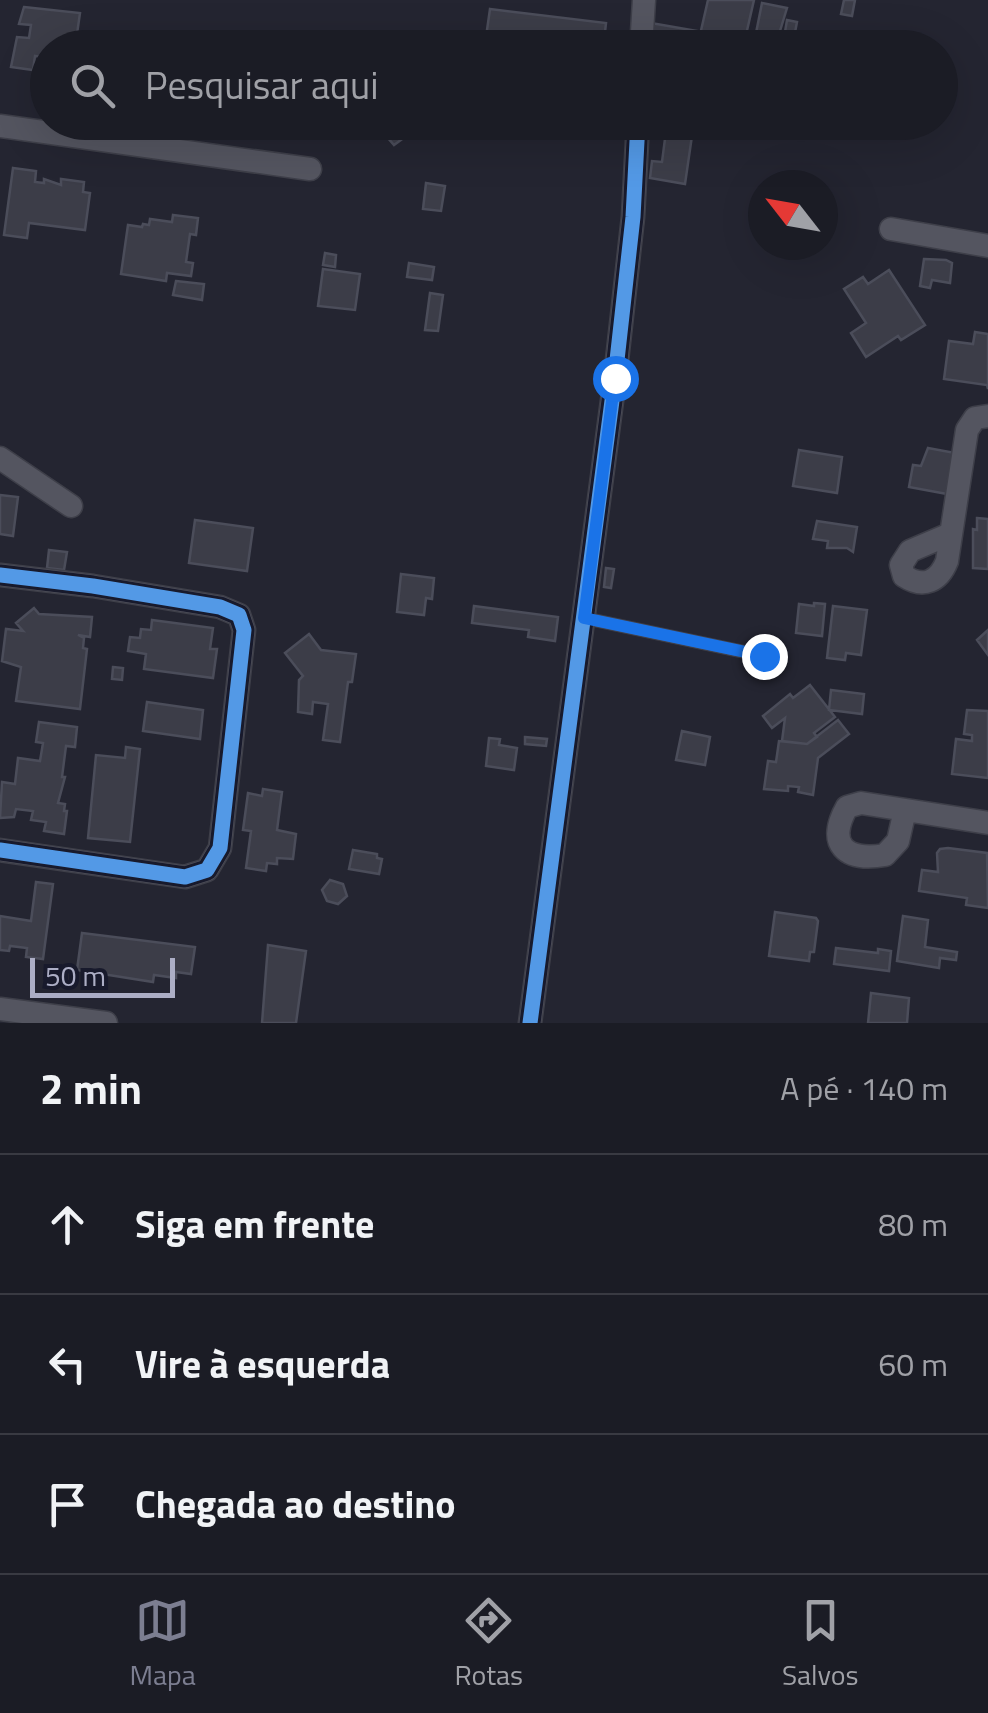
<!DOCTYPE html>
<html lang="pt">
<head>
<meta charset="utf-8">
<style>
  body { margin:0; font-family:"Titillium Web",sans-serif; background:#282932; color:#f1f3f6 }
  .compass { position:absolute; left:748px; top:170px; width:90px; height:90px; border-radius:50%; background:#1b1c25; box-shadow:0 10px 40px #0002; rotate:301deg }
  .scale { position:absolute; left:30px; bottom:25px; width:145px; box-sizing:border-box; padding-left:10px; border:5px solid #acaec5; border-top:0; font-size:28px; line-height:35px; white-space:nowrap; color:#acaec5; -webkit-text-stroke:8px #181a2c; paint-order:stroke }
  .stop { position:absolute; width:30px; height:30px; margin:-22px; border:8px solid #1a73e8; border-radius:50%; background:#fff }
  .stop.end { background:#1a73e8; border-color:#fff; box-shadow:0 2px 10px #0008 }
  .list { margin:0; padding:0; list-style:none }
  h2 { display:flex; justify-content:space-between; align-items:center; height:130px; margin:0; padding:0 40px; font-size:42px }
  h2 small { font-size:32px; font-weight:400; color:#a0a1a7 }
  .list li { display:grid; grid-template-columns:65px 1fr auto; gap:30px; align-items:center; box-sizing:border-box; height:140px; padding:0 40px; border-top:2px solid #393a42 }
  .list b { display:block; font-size:38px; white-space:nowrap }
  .list em { font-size:32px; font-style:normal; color:#a0a1a7 }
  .icon { flex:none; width:55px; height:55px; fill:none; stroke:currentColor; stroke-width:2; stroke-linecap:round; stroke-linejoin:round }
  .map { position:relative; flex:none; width:988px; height:1023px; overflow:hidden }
  .search { position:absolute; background:#1b1c25; box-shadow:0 10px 40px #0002; left:30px; right:30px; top:30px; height:110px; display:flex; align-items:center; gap:25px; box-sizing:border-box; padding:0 35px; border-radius:55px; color:#a0a1a7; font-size:38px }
  .sheet { height:550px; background:#1b1c25 }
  nav { display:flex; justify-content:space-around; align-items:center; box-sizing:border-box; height:140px; border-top:2px solid #393a42; background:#1b1c25; font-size:28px; color:#a0a1a7 }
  nav a { display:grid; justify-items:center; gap:5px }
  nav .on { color:#7c7e91 }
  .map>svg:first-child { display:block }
  .building { fill:#3c3d48; stroke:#4b4d5a; stroke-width:2.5 }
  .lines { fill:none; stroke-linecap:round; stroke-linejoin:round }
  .lane-casing { stroke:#3e3f49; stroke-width:14 }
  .street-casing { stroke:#3e3f49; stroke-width:25 }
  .lane { stroke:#545560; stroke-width:11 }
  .street { stroke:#545560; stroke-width:22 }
  .cycleway-casing { stroke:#181a2c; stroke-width:21 }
  .cycleway { stroke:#5399e6; stroke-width:15 }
  .route { stroke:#1a73e8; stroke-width:12 }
</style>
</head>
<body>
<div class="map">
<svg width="988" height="1023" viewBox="0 0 988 1023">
  <rect width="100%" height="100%" fill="#242531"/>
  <!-- building -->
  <path class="building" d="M708,0H754L743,48H697Z
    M844,0H855L852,16L841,14Z
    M762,3L787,8L780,31L785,32L787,20L797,22L792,48H745L747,37L755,38Z
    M24,7L80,13L75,48H48V58L35,56L33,70L11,67L17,37L29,38L31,25L19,24Z
    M490,9L606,23L604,41L546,33L544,48L485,44Z
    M651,23L697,31L693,48H650Z
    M374,122H412L416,129L394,145Z
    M657,122H694L685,184L650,178L652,161L662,162L666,131L656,129Z
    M13,168L36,171L35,182L44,183V179L61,185V179L84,182L83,192L90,193L85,230L29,223L27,238L4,235Z
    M426,183L445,186L441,211L423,209Z
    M173,215L198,218L196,235L190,234L186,262L193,263L191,276L167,273L166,281L121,274L128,225L142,227L143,224L149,225L150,219L172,222Z
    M325,253L336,255L335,267L323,265Z
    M924,259L946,260L952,263L950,283L932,280L930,288L920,286Z
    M409,263L434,267L432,280L407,277Z
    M323,269L360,274L355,310L318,306Z
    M889,270L925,325L901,340L898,336L866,357L851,333L866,323L844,289L863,277L868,284Z
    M176,281L204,284L202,300L173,295Z
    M430,293L443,295L438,331L425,330Z
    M975,332L988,334V389L987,385L944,379L949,341L973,344Z
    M928,448L955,453L947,494L909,487L913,465L921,466Z
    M799,450L842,457L837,493L793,486Z
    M0,495L18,497L13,536L0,534Z
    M977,518L988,519V569L973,568V529L977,530Z
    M195,520L253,528L247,571L189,563Z
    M817,521L857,527L853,552L847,548H827L828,541L813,539Z
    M49,550L67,552L64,570L47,568Z
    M606,568L614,569L611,588L604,587Z
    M401,574L434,578L432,599L426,598L424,615L397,612Z
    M814,603L825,604L822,636L796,633L799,604L814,606Z
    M474,606L558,617L555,641L528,637L529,630L472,623Z
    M833,606L867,610L861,655L846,653L845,660L827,658Z
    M34,608L39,614L92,617L90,637L78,635L84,638L83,648L87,649L80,709L16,701L21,667L2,661L6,629L23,631L16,623Z
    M152,620L213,628L210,649H217L213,678L144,669L146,654L128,651L130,637L140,638L141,629L151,630Z
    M988,630V655L977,640Z
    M309,634L321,650L356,654L352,682H348L340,742L323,740L328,704L313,702L312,714L298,712L299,680L303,676L285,653Z
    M113,667L123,668L122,680L112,679Z
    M810,685L835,717L814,733L817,737L807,744L782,741L785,718L772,728L763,716L790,694L793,698Z
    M831,690L864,694L862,714L829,710Z
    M147,702L203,710L200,739L143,731Z
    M967,710L988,711V778L952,774L956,739L972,741V735L964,734Z
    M838,720L849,734L818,758L813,795L798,792L799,787L788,786V791L764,789L768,761L776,762L779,741L807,744Z
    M39,722L77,727L75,747L66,746L62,777H65L58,803L65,804L64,811H67L64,834L44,831L46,822L31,820L33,811L16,809L14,817L0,818L2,782L15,784L18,758L40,761L43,743L36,742Z
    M682,731L710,737L705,765L676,760Z
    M525,737L547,739L546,746L525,744Z
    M489,738L500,739L499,745L517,748L514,770L486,766Z
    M126,747L140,749L130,842L88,838L96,755L125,758Z
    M263,789L282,792L277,830L296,834L293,859L277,858V864L267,863L266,871L246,868L251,831L243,830L248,793L262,796Z
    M948,848L987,853L988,908L966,905L967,898L919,891L922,870L938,872L937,853L940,849Z
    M353,850L377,854V858L382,859L379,874L349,869Z
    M330,880L343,884L347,896L338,904L327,901L322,890Z
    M36,882L53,884L43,959L26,957L27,948L10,946L9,951L0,950V916L31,921Z
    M775,912L816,918L818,921L814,952H810L809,961L769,956Z
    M903,916L928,920L925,947L957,952L956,960L940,958L939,968L897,961Z
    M82,933L195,947L191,974L176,972V978L154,975L153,982L77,970Z
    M268,945L306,951L296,1023H262Z
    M836,948L878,953V949L891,951L889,971L834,964Z
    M871,993L909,998L907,1023H868Z"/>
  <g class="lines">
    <!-- lane casing -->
    <g class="lane-casing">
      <path id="lane" d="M584,618L763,656"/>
    </g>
    <!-- street casing -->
    <g class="street-casing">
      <path id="street" d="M641,48L644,0
        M0,126L310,169
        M891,229L988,246
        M0,458L71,506
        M950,534L910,551L901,565L904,576C924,589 939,581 947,561L967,430L975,418L988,416
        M0,575L93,586L220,607L239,615L244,630L220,848L207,870L185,877L0,850
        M905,810L898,841L885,855C845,862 826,844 847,807L861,803L988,823
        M0,1009L106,1023
        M530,1023L615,378L633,217L638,122"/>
    </g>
    <!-- lane -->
    <use href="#lane" class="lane"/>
    <!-- street -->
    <use href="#street" class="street"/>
    <!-- cycleway casing -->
    <g class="cycleway-casing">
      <path id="cycleway" d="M0,575L93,586L220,607L239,615L244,630L220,848L207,870L185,877L0,850
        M530,1023L615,378L633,217L638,122"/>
    </g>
    <!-- cycleway -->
    <use href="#cycleway" class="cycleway"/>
  </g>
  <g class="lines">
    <!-- route -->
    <path class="route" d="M615,378L584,618L764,656"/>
  </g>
</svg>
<svg class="compass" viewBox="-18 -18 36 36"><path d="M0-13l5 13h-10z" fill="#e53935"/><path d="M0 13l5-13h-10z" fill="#a0a1a7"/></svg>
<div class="scale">50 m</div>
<div class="stop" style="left:615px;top:378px"></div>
<div class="stop end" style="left:764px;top:656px"></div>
<div class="search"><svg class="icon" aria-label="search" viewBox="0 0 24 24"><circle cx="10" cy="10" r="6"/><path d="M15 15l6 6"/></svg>Pesquisar aqui</div>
</div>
<section class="sheet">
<h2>2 min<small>A pé · 140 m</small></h2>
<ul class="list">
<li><svg class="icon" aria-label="ahead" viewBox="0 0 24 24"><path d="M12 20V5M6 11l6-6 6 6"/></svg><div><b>Siga em frente</b></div><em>80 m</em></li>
<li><svg class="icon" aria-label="left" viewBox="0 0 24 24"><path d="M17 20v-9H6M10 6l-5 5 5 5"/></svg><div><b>Vire à esquerda</b></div><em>60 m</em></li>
<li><svg class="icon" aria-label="arrive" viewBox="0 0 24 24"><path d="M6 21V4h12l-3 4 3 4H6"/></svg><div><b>Chegada ao destino</b></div></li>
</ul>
</section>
<nav>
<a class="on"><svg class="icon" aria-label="map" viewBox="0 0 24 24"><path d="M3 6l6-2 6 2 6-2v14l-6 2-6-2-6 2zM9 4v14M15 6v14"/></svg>Mapa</a>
<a><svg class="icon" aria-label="directions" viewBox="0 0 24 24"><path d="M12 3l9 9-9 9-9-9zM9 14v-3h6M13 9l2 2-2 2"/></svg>Rotas</a>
<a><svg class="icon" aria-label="saved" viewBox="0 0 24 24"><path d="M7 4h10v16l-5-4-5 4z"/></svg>Salvos</a>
</nav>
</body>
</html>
